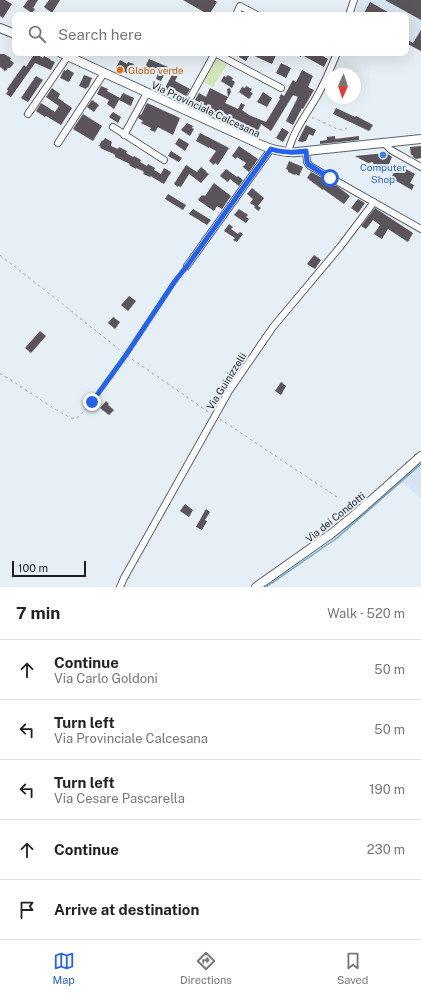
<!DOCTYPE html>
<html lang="en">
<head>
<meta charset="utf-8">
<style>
  body { margin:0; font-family:"Public Sans",sans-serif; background:#f6f6f6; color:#222 }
  .compass { position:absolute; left:325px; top:68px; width:36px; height:36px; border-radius:50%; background:#fff; box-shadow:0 4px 16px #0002; rotate:183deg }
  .scale { position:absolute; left:12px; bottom:10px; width:74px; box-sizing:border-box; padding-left:4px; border:2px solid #1c1f22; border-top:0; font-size:11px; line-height:14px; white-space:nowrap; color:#1c1f22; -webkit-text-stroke:3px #e6eff5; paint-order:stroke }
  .stop { position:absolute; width:12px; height:12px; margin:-9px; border:3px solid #2563eb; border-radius:50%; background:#fff }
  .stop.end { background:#2563eb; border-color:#fff; box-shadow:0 1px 4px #0008 }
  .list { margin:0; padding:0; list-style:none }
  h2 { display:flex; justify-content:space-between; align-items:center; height:52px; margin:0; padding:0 16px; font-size:17px }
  h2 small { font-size:13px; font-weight:400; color:#767676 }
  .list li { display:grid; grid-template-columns:26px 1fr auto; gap:12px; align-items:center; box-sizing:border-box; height:60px; padding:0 16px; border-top:1px solid #e0e0e0 }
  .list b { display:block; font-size:15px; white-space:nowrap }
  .list p { margin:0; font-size:13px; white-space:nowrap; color:#767676 }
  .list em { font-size:13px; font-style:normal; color:#767676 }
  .icon { flex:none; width:22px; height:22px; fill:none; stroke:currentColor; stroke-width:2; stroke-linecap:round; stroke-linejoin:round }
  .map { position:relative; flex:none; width:421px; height:587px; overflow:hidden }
  .search { position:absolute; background:#fff; box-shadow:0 4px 16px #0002; left:12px; right:12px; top:12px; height:44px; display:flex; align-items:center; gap:10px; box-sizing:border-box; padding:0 14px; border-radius:8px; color:#767676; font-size:15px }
  .sheet { height:352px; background:#fff }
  nav { display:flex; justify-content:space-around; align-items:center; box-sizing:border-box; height:56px; border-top:1px solid #e0e0e0; background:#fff; font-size:11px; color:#767676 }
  nav a { display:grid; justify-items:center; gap:2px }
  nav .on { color:#2563eb }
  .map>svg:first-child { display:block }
  .built { fill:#d6e5f1 }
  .green { fill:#d3e7b6 }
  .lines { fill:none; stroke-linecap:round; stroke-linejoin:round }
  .stream { stroke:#6caac4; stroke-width:1.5 }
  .building { fill:#5b545a }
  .street-casing { stroke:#5d6469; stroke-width:8 }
  .secondary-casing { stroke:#5d6469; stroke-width:10 }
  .path { stroke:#a8b0b5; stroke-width:1; stroke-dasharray:3 3; stroke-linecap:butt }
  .street { stroke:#fff; stroke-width:6 }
  .secondary { stroke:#fff; stroke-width:8 }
  .route { stroke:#2563eb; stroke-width:5 }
  .food-dot { fill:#e8710a; stroke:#e6eff5; stroke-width:1.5 }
  .shop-dot { fill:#3f7fe0; stroke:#e6eff5; stroke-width:1.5 }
  .labels { text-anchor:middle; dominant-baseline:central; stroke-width:4; stroke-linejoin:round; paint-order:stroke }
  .food-label { font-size:10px; fill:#c56008; stroke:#e6eff5; text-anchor:start }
  .street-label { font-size:10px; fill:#1c1f22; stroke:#e6eff5 }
  .shop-label { font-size:10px; fill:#366cbe; stroke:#e6eff5 }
</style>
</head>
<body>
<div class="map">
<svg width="421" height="587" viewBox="0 0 421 587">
  <rect width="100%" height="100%" fill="#e6eff5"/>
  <!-- built -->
  <path class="built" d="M360,0H421V52L406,43V15H355Z
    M421,464V498L401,481Z"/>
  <!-- green -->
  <path class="green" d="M217,60L220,61L227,64L213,87L204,82L215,62Z"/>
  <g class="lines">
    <!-- stream -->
    <path class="stream" d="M266,587L337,538L421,464"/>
  </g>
  <!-- building -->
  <path class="building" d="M0,0H5L12,4L3,18L0,16Z
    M28,0H38L33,8L35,9L32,13L23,7Z
    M49,0H60L52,13L44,7Z
    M183,0H214L217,2L209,15Z
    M385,0H421V20Z
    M370,2L393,15H363Z
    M421,30V51L406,43V39L413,43Z
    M35,53L43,58L44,56L50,59V60L55,62L51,70L35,63L11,97L6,94L8,91L7,89L16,76L24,65L26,67Z
    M241,53H259L262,55L263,53H277L272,64L250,54L246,61L239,57Z
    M292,53H317L328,59L324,67L302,55L301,57Z
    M0,54H4L11,58L10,60L14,63L10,68H7V70L4,71L3,69L0,67Z
    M149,59L168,67L161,81L156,79L158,73L145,67Z
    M120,60L127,64L128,62L134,64L133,67L136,68L133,76L116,68Z
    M281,63L291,68L286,78L276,73Z
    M67,69L74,73L69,82L60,78L64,70L66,71Z
    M302,70L313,76L308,87L314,90L303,109L302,108L293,125L286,121L298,97L293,95L271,131L261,124L258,131L218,110L217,113L210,109V108L195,100L199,93L206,97L210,88L228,97L227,89L230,88L231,92L225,103L238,109L241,103L245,105L242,110L249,115L266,122L280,99L279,98L281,94L284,96L293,80L296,82Z
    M174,71L179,73L175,81L190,89L186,96L171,88L170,91L165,88Z
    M84,75L92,78L88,88L87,87L86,89L79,86Z
    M228,75L233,78L232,80L235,82L232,88L221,81L224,76L226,77Z
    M36,76L43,80L28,102L21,98Z
    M101,86L108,89L107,91L120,98L114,109L107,104L109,100L97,94Z
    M246,86L252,89L250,92L253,93L249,99L239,92L242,87L245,88Z
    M52,88L60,94L58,98L72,108L61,125L46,116L45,117L36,111L41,103L55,112L59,106L46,97Z
    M263,92L272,98L267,107L257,102Z
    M123,93L134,98L131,106L119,100Z
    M92,100L99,105L94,112L87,107Z
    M147,103L180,118L173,135L158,127L155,132L150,130L151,128L141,123L143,121L138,118L140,114L141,115Z
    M336,108L355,117L356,116L373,125L369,131L333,114Z
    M113,112L121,117L118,123L109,117Z
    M83,114L102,126L93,141L73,129Z
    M187,123L193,126L192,128L194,129L190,136L181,130Z
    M306,125L316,130L313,136L309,134L306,141L302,142L298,141Z
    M282,128L289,132L283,142L276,138Z
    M200,133L229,148L218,165L215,163L214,165L209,161L216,151L209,147V148L196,141Z
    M335,136V139L359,136V140L320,144V141L327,140V137Z
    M105,138L112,142L111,145V146L118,149L119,147L127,151L126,153L133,157L134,156L141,160L140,162L147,166L148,164L155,168L154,170L161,174L164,168L171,172L164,184L152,177L151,176L150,177L143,174L144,173L143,171L136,168V169L129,165L130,164L128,163L115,157V155L114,154L100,148L101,147L99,146L102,140L103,141Z
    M179,138L189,144L185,151L175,144Z
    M239,146L258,159L249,172L243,167L246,163L237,157L236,159L232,156Z
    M421,146V158L416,159L413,157V155H411L410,147Z
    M171,151L182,158L179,162L168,156Z
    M386,153L392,157L388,166V168L380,169L374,166L373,162L368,163L355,156Z
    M289,161L303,167L299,176L296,174L295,175L288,172V170L286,169Z
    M186,165L197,172L201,167L206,171V172L209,174L201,183L189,174L181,187L178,186V187L174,184Z
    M398,165L415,174L410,183L414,185L412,190L391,178Z
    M226,169L237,177L238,176L243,180L239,186L230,179L228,182L220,176Z
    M311,172L326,180L334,186L335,185L337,186L350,196L344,204L323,189V190L307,178Z
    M214,183L231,196L222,209L217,206L214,211L198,200L202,195L203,196L204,195L205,196Z
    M252,188L264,198L258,206L261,208L258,211L254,207L255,206L250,203L253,199L247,194Z
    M168,194L186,205L183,210L165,199Z
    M358,199L365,203L358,213L351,208Z
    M375,208L413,233L408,242L388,229L382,239L374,234L380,225L373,220L366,229L361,226Z
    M193,209L211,220L207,225L189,214Z
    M239,209L248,215L246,217L249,219L246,223L234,215Z
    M229,224L233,227L231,229L238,234L240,232L243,234L237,242L233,240L235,238L224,231Z
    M314,255L321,260L315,269L307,264Z
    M129,296L136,301L128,311L121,305Z
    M113,317L120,322L115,329L108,323Z
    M40,331L46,336L31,353L25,348Z
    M281,382L286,386L281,395L275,391Z
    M106,401L109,404L108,405L114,410L109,415L100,408Z
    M185,504L193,510L189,517L180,511Z
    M206,509L210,512L205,520L207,521L202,530L196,527Z"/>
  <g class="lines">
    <!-- street casing -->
    <g class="street-casing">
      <path id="street" d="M236,15L240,6L257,15
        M349,15L354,0
        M215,53L281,88
        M184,109L215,53
        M28,114L68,56
        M113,127L164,160
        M124,135L147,93
        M383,142L391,150L421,167
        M58,143L104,73
        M306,151L307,162L310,166L421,229
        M288,153C292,133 306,115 316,98C324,84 331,68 337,53
        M187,266L271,149
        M120,587L124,578L229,391L273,327L340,247L374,202"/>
    </g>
    <!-- secondary casing -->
    <g class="secondary-casing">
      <path id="secondary" d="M0,28L15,34
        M61,53L259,144C272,150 283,153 297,152L421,139
        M256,587L331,534L358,512L421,456"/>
    </g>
    <!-- path -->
    <path class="path" d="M312,117L339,130L347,128
      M0,255L65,306L126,355L210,413
      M0,373L58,411L71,418L75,419L78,417L92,402L126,355L160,302L184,270
      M220,419L340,499"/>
    <!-- street -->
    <use href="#street" class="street"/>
    <!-- secondary -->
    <use href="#secondary" class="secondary"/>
  </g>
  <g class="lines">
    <!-- route -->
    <path class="route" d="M92,402L126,355L175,281L187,266L271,149C283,153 293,153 306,151L307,162L309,165L330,178"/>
  </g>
  <!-- markers -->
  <circle class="food-dot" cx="120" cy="70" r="4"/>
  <circle class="shop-dot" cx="383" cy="155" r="4"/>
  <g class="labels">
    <!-- food labels -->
    <g class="food-label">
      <text x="128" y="70">Globo verde</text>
    </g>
    <!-- street labels -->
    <g class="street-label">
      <text transform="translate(206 109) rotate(25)">Via Provinciale Calcesana</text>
      <text transform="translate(226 381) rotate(-58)">Via Guinizzelli</text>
      <text transform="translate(335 517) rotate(-39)">Via dei Condotti</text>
    </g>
    <!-- shop labels -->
    <g class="shop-label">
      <text x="383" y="167">Computer<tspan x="383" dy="12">Shop</tspan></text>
    </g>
  </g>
</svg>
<svg class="compass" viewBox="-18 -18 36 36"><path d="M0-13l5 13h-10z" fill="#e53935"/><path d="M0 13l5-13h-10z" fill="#767676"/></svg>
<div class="scale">100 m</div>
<div class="stop" style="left:330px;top:178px"></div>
<div class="stop end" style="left:92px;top:402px"></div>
<div class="search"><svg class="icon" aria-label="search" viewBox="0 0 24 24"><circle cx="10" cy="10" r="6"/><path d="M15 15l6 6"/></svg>Search here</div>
</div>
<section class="sheet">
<h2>7 min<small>Walk · 520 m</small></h2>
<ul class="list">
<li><svg class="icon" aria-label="ahead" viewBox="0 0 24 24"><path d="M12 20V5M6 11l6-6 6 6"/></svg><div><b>Continue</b><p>Via Carlo Goldoni</p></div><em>50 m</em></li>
<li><svg class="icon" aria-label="left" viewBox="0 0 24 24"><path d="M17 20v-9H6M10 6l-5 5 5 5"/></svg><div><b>Turn left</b><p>Via Provinciale Calcesana</p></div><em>50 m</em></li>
<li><svg class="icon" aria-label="left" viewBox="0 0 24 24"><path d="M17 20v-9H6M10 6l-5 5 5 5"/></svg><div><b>Turn left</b><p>Via Cesare Pascarella</p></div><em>190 m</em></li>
<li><svg class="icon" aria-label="ahead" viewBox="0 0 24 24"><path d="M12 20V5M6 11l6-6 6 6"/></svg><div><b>Continue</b></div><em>230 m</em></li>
<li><svg class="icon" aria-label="arrive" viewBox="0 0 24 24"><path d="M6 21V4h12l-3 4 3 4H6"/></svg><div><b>Arrive at destination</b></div></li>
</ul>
</section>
<nav>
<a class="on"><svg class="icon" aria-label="map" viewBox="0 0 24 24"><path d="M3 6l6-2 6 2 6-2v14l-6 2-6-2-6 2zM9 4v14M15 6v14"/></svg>Map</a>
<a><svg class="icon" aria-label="directions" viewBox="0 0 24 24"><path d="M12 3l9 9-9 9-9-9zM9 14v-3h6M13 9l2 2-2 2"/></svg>Directions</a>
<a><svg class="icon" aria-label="saved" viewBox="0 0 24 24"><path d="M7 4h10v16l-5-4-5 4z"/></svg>Saved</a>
</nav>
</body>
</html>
